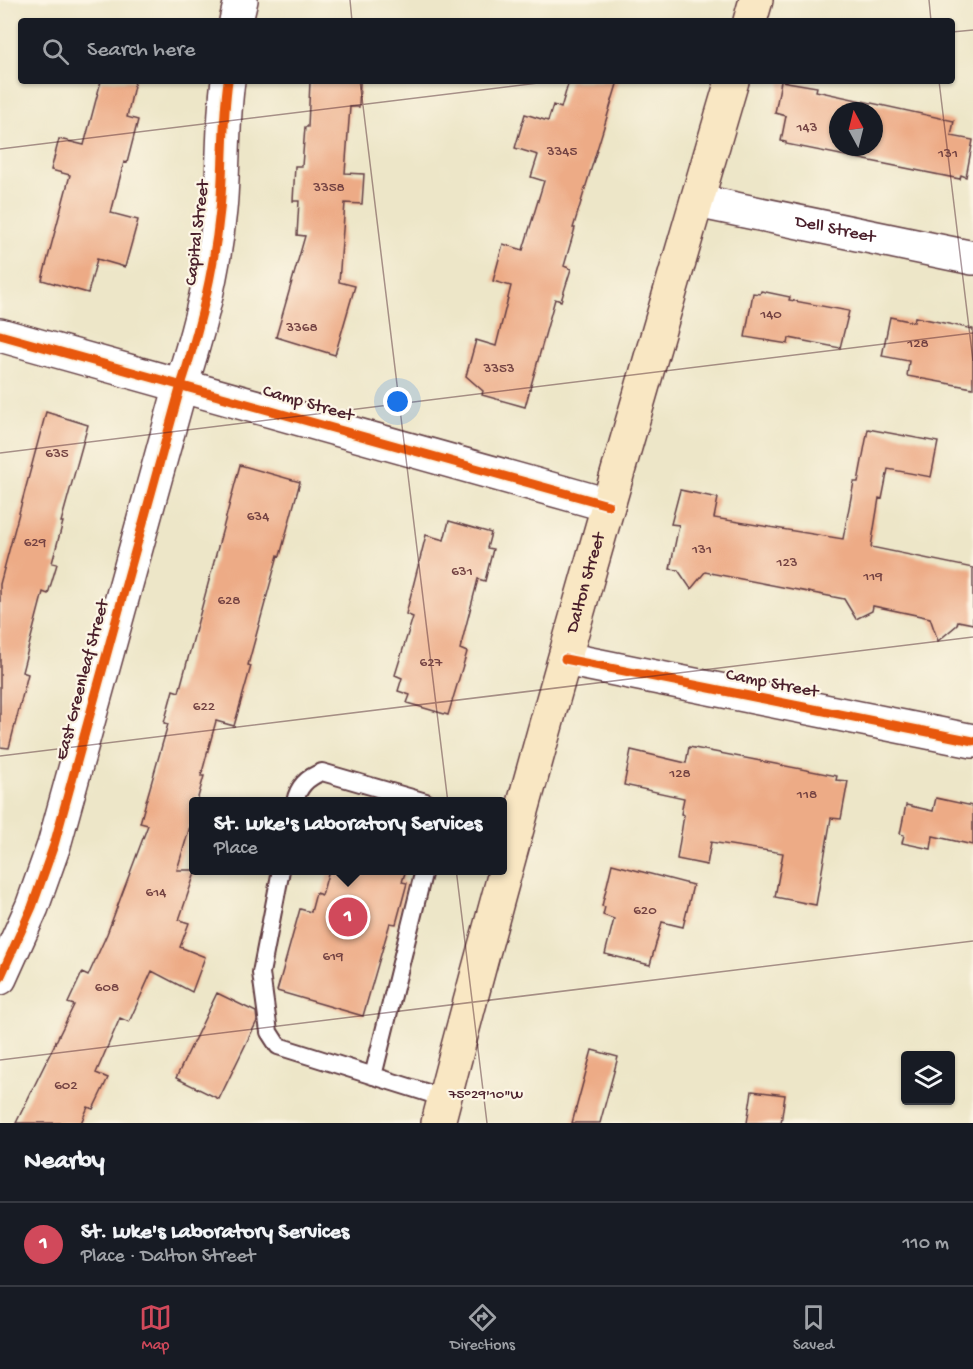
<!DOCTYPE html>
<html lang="en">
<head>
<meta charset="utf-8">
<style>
  body { margin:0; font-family:"Gochi Hand",sans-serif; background:#242831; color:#f1f3f6 }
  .controls { position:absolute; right:18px; bottom:18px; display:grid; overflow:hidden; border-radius:6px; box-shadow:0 2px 4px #0004 }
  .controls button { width:54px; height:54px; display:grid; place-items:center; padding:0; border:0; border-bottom:2px solid #363941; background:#171b24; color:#f1f3f6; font:30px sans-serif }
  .compass { position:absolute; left:829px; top:102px; width:54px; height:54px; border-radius:50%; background:#171b24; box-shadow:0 2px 4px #0004; rotate:353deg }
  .you { position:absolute; left:398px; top:402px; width:21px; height:21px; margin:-15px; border:4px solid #fff; border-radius:50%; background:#1a73e8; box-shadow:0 0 0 9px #1a73e833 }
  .badge { display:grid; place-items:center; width:39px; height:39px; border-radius:50%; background:#d1495b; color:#fff; font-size:20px; font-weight:700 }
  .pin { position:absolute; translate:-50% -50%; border:3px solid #fff; box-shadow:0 2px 6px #0006 }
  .popup { position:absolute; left:189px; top:797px; width:318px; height:78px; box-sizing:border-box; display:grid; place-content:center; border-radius:6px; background:#171b24; filter:drop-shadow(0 2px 4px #0005); font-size:20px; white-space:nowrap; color:#9ea1a6 }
  .popup b { font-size:22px; color:#f1f3f6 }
  .popup::after { content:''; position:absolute; left:50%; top:100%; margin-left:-12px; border:12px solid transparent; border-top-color:#171b24 }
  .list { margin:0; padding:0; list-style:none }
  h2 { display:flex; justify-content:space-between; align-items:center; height:78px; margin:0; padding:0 24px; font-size:26px }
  h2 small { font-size:20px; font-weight:400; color:#9ea1a6 }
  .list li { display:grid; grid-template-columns:39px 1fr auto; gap:18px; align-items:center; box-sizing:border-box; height:84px; padding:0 24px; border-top:2px solid #363941 }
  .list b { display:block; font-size:22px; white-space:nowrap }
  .list p { margin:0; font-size:20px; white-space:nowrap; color:#9ea1a6 }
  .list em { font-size:20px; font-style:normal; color:#9ea1a6 }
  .icon { flex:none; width:33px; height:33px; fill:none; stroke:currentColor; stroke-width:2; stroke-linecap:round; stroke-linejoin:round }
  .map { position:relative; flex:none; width:973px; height:1123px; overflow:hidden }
  .search { position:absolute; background:#171b24; box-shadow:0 2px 4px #0004; left:18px; right:18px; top:18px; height:66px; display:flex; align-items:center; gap:15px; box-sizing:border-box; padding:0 21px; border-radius:6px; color:#9ea1a6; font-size:22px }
  .sheet { height:162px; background:#171b24 }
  nav { display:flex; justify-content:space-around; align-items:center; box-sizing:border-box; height:84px; border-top:2px solid #363941; background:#171b24; font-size:16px; color:#9ea1a6 }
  nav a { display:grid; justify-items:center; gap:3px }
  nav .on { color:#d1495b }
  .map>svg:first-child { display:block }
  .building { fill:#edab86; fill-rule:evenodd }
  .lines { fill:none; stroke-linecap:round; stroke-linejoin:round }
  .lane-casing { stroke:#623d43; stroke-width:20 }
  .street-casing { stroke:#623d43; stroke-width:36 }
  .secondary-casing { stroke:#623d43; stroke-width:36 }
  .lane { stroke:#fff; stroke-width:16 }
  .street { stroke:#fff; stroke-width:33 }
  .secondary { stroke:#f9e7c3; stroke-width:33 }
  .cycleway-casing { stroke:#fcf5e5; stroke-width:13 }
  .cycleway { stroke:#e8590c; stroke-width:9 }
  .ticks { fill:none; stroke:#4a1f2b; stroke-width:1.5; stroke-opacity:0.45 }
  .labels { text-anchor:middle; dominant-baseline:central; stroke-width:4.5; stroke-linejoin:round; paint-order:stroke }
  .number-label { font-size:15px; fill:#734242 }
  .street-label { font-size:18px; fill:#4a1f2b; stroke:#fcf5e5 }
  .ticks-label { font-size:15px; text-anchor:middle; fill:#4a1f2b; stroke:#fcf5e5; stroke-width:4.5; stroke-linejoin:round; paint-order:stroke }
</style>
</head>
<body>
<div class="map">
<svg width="973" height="1123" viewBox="0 0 973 1123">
  <rect width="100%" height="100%" fill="#fcf5e5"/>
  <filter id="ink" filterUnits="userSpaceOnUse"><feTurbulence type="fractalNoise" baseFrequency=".0167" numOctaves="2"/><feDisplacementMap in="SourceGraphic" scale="12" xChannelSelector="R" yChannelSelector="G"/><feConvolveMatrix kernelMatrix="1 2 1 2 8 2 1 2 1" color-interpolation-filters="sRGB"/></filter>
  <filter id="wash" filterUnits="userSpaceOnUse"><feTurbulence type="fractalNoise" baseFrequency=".008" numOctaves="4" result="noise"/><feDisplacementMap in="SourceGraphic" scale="24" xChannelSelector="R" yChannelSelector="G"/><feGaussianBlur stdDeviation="1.35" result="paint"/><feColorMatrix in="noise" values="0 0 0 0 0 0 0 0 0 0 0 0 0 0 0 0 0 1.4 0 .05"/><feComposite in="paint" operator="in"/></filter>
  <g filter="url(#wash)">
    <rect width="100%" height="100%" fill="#ede6c8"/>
    <g id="blocks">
      <!-- building -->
      <path class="building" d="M101,81H135L127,117L138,120L127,163L124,162L111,213L138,220L125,267L97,259L88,293L42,280L70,175L51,170L59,139L84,145Z
        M310,81H360L359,107H350L345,173L364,174L362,204L345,203L339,282L355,286L335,355L276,337L305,236L297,235L299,201H293L295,166H302L305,127H308Z
        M569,81H618L573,228H575L564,266L571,269L561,301L555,299L525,407L482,395L483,391L466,376L476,340L496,346L511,286L493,281L503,244L523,250L544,181L531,177L538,155L515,148L525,114L548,121L553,105L561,108Z
        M781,81L817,87L816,91L954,121L951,136L973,140L966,177L961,175L960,179L786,144V142L781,141L786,116L775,113ZM838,111H874V147H838Z
        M761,291L790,297L789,300L849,311L840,348L789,338L788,344L745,337L753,293L760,294Z
        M890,317L914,322L915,317L973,329V388L907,376L909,361L882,356Z
        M46,412L88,425L61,522H63L52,563L57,564L48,594L43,592L22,672L28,674L9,748L0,747V584Z
        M868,429L938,442L931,477L888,469L882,499L879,498L871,547L973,568V624L958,621L957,625L938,641L930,618L873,606L872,611L856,619L844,599L705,572L691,589L678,570L670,569L679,525L671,524L680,490L718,498L714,518L843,539L854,482H858Z
        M240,465L300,482L280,556L278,555L248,665L251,666L234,726L216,721L201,776H204L197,801H194V813L177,870H196L179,920L189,923L180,947L205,957L192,992L152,971L129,1022L120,1018L96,1073L108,1078L93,1109L88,1107L81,1123H16L74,1005L68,1003L82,973L88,976L107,934L148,825L140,823L168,724L164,723L173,690L179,692Z
        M449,521L491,533L487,548L493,549L485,581L478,579L460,649L467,652L448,715L407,703L410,695L398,691L402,678L395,675L413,617L406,614L426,535L444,540Z
        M689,747L837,776L836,780L848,781L841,819L831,818L816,905L775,897L783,853L711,842L707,865L677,859L684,815L681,814L684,798L624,785L631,750L686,763Z
        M936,798L973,806V845L933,836L931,849L902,843L904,835L900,834L906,805L933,811Z
        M612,864L693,885L683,927L662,922L650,965L605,954L614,919L603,915L605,907L602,906Z
        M329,870H406L402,882L407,883L396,924L390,923L363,1016L277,991L300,909L311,912L316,893L322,895Z
        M217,993L256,1012L257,1021L219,1099L176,1078Z
        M592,1050L618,1057L600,1123H572Z
        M752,1091L785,1095L781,1123H747Z"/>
    </g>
  </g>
  <g filter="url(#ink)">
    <use href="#blocks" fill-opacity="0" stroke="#623d43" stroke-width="1.5"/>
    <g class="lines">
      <!-- lane casing -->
      <g class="lane-casing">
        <path id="lane" d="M295,802C298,786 308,777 322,772L426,802
          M281,870L261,973L269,1032L278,1046L444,1098
          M373,1076L424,870"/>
      </g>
      <!-- street casing -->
      <g class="street-casing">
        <g id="street">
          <path d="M236,21L241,0"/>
          <path id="s1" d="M697,201L973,258"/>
          <path d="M0,335L608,505"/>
          <path d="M565,659L973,741"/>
          <path d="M0,978L32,907L54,845L181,385C200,328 214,271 220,210C224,167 222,124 228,81"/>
        </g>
      </g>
      <!-- secondary casing -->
      <g class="secondary-casing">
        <g id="secondary">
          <path d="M750,21L756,0"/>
          <path id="s2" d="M438,1123C529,774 630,427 732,81"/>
        </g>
      </g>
      <!-- lane -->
      <use href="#lane" class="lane"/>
      <!-- street -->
      <use href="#street" class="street"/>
      <!-- secondary -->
      <use href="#secondary" class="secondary"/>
      <!-- cycleway casing -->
      <g class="cycleway-casing">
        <path id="cycleway" d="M0,335L608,505
          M565,659L973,741
          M0,978L32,907L54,845L181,385C200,328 214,271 220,210C224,167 222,124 228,81"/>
      </g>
      <!-- cycleway -->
      <use href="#cycleway" class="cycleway"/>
    </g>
  </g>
  <!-- ticks -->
  <path class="ticks" d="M350,0L352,21M929,0L931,21M952,32L973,30M360,81L487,1123M939,81L973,361M0,149L554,81M0,453L973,333M0,756L973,637M0,1060L973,941"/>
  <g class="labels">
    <!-- number labels -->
    <g class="number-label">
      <text x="807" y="128">143</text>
      <text x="562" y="152">3345</text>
      <text x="948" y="154">131</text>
      <text x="329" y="188">3358</text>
      <text x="771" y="315">140</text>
      <text x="302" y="328">3368</text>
      <text x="918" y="344">128</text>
      <text x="499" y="369">3353</text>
      <text x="57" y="454">635</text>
      <text x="258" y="517">634</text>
      <text x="35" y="543">629</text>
      <text x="702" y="550">131</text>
      <text x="787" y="563">123</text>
      <text x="462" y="572">631</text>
      <text x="873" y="577">119</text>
      <text x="229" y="601">628</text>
      <text x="431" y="663">627</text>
      <text x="204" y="707">622</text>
      <text x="680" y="774">128</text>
      <text x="807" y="795">118</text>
      <text x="156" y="893">614</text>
      <text x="645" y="911">620</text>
      <text x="333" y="957">619</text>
      <text x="107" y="988">608</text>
      <text x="66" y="1086">602</text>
    </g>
    <!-- street labels -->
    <g class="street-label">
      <text stroke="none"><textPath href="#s1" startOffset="141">Dell Street</textPath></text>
      <text transform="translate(198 233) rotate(-83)">Capital Street</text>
      <text transform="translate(308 404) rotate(16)">Camp Street</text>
      <text stroke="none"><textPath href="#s2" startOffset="560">Dalton Street</textPath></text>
      <text transform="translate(83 680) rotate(-75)">East Greenleaf Street</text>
      <text transform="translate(772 684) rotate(11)">Camp Street</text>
    </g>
  </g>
  <g class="ticks-label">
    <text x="486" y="1098">75°29'10"W</text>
  </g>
</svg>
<div class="controls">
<button><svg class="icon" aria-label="layers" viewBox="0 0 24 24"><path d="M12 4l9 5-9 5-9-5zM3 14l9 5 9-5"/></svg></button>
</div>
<svg class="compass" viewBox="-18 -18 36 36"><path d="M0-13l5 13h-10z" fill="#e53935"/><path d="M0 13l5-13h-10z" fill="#9ea1a6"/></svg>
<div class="you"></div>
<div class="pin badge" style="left:348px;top:917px">1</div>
<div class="popup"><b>St. Luke's Laboratory Services</b>Place</div>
<div class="search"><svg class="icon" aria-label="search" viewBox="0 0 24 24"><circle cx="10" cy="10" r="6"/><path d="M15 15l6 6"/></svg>Search here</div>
</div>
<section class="sheet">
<h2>Nearby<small></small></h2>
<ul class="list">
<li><span class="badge">1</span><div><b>St. Luke's Laboratory Services</b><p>Place · Dalton Street</p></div><em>110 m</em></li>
</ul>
</section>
<nav>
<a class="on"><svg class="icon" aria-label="map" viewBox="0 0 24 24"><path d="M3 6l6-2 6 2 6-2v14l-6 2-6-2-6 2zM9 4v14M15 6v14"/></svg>Map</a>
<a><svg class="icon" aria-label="directions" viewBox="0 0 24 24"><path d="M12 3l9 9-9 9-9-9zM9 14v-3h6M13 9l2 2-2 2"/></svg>Directions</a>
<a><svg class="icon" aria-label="saved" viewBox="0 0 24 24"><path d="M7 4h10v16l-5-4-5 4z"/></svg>Saved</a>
</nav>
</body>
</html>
